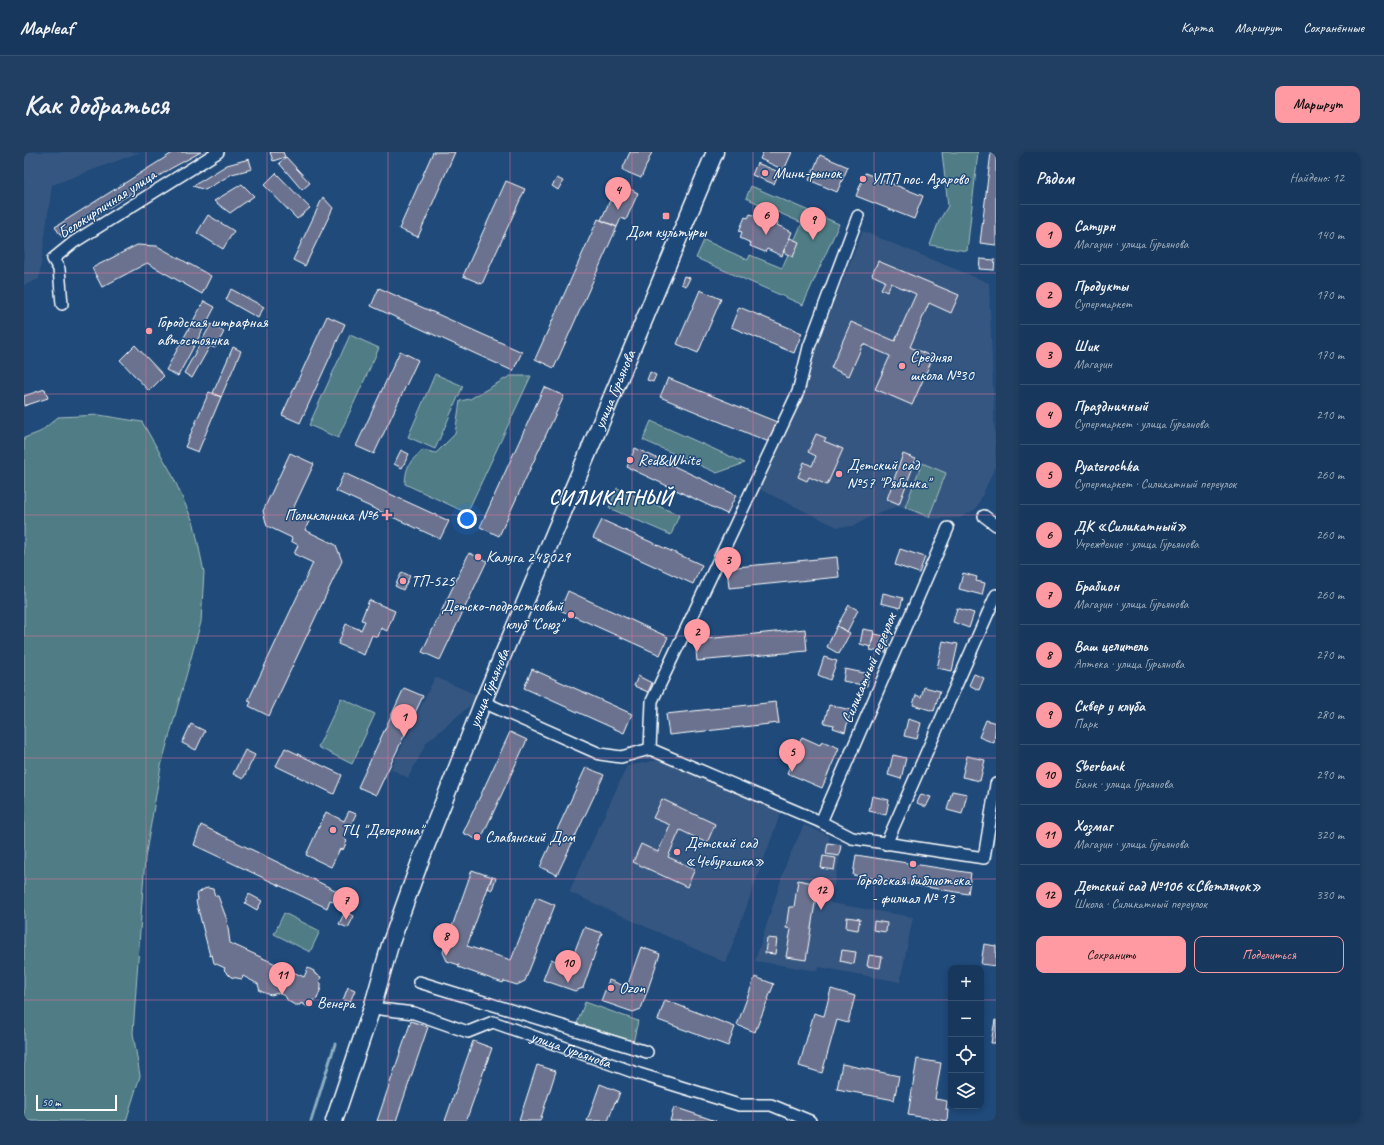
<!DOCTYPE html>
<html lang="ru">
<head>
<meta charset="utf-8">
<style>
  body { margin:0; font-family:Caveat,sans-serif; background:#203f62; color:#f1f3f6 }
  .controls { position:absolute; right:12px; bottom:12px; display:grid; overflow:hidden; border-radius:8px; box-shadow:0 2px 6px #0003 }
  .controls button { width:36px; height:36px; display:grid; place-items:center; padding:0; border:0; border-bottom:1px solid #365272; background:#17385c; color:#f1f3f6; font:20px sans-serif }
  .scale { position:absolute; left:12px; bottom:10px; width:81px; box-sizing:border-box; padding-left:4px; border:2px solid #fff; border-top:0; font-size:11px; line-height:14px; white-space:nowrap; color:#fff; -webkit-text-stroke:3px #1f4a7a; paint-order:stroke }
  .you { position:absolute; left:443px; top:367px; width:14px; height:14px; margin:-10px; border:3px solid #fff; border-radius:50%; background:#1a73e8; box-shadow:0 0 0 6px #1a73e833 }
  .badge { display:grid; place-items:center; width:26px; height:26px; border-radius:50%; background:#ff9aa2; color:#111; font-size:13px; font-weight:700 }
  .pin { position:absolute; translate:-50% -33px; filter:drop-shadow(0 1px 2px #0008) }
  .pin::after { content:''; position:absolute; top:21px; width:14px; height:12px; background:inherit; clip-path:polygon(0 0,100% 0,50% 100%) }
  .list { margin:0; padding:0; list-style:none }
  h2 { display:flex; justify-content:space-between; align-items:center; height:52px; margin:0; padding:0 16px; font-size:17px }
  h2 small { font-size:13px; font-weight:400; color:#9eacbb }
  .list li { display:grid; grid-template-columns:26px 1fr auto; gap:12px; align-items:center; box-sizing:border-box; height:60px; padding:0 16px; border-top:1px solid #365272 }
  .list b { display:block; font-size:15px; white-space:nowrap }
  .list p { margin:0; font-size:13px; white-space:nowrap; color:#9eacbb }
  .list em { font-size:13px; font-style:normal; color:#9eacbb }
  .actions { display:flex; gap:8px; padding:12px 16px }
  .actions a { flex:1; padding:9px 0; border:1px solid #ff9aa2; border-radius:8px; text-align:center; font-size:14px; color:#ff9aa2 }
  .actions .main { background:#ff9aa2; color:#111 }
  .icon { flex:none; width:22px; height:22px; fill:none; stroke:currentColor; stroke-width:2; stroke-linecap:round; stroke-linejoin:round }
  .map { position:relative; flex:none; width:972px; height:969px; overflow:hidden; border-radius:8px }
  header { display:flex; align-items:center; gap:24px; box-sizing:border-box; height:56px; padding:0 20px; background:#17385c; border-bottom:1px solid #365272 }
  header strong { font-size:19px }
  nav { display:flex; gap:22px; margin-inline-start:auto; font-size:14px }
  .intro { display:flex; align-items:center; justify-content:space-between; box-sizing:border-box; height:96px; padding:0 24px }
  h1 { margin:0; font-size:28px }
  .button { padding:10px 18px; border-radius:8px; background:#ff9aa2; color:#111; font-size:14px; font-weight:700 }
  main { display:flex; gap:24px; padding:0 24px }
  aside { flex:1; background:#17385c; border-radius:8px; box-shadow:0 2px 6px #0003 }
  .map>svg:first-child { display:block }
  .built { fill:#365680 }
  .green { fill:#4f7c85; stroke:#a7bec2 }
  .lines { fill:none; stroke-linecap:round; stroke-linejoin:round }
  .stream { stroke:#8caec2; stroke-width:3 }
  .building { fill:#6b728f; stroke:#fff }
  .street-casing { stroke:#fff; stroke-width:14 }
  .secondary-casing { stroke:#fff; stroke-width:19 }
  .street { stroke:#1f4a7a; stroke-width:11 }
  .secondary { stroke:#1f4a7a; stroke-width:16 }
  .grid { fill:none; stroke:#da749d; stroke-width:1; stroke-opacity:0.55 }
  .poi-dot { fill:#ff9aa2; stroke:#1f4a7a; stroke-width:1.5 }
  .labels { text-anchor:middle; dominant-baseline:central; stroke-width:3; stroke-linejoin:round; paint-order:stroke }
  .poi-label { font-size:16px; fill:#fff; stroke:#1f4a7a; text-anchor:start }
  .street-label { font-size:16px; fill:#fff; stroke:#1f4a7a }
  .district-label { font-size:20px; font-weight:bold; letter-spacing:1px; fill:#fff; stroke:#1f4a7a }
</style>
</head>
<body>
<header>
<strong>Mapleaf</strong>
<nav><a>Карта</a><a>Маршрут</a><a>Сохранённые</a></nav>
</header>
<div class="intro"><h1>Как добраться</h1><a class="button">Маршрут</a></div>
<main>
<div class="map">
<svg width="972" height="969" viewBox="0 0 972 969">
  <rect width="100%" height="100%" fill="#1f4a7a"/>
  <filter id="ink" filterUnits="userSpaceOnUse"><feTurbulence type="fractalNoise" baseFrequency=".025" numOctaves="2"/><feDisplacementMap in="SourceGraphic" scale="8" xChannelSelector="R" yChannelSelector="G"/><feConvolveMatrix kernelMatrix="1 2 1 2 8 2 1 2 1" color-interpolation-filters="sRGB"/></filter>
  <g filter="url(#ink)">
    <!-- built -->
    <path class="built" d="M0,0H117L28,33L15,127L0,133Z
      M839,79L965,131L972,313L952,357L936,366L906,367L875,354L853,361L830,374L813,375L735,337L780,244L790,199Z
      M411,525L453,543L450,550L403,590L384,626L367,617Z
      M639,607L757,660L702,811L545,740L603,614Z
      M780,673L806,684L805,690L819,692L806,751L889,765L876,830L795,815L794,819L731,809L763,709Z"/>
    <!-- green -->
    <path class="green" d="M918,0H954L943,99L906,93L915,69L924,54Z
      M727,34L815,72L779,153L672,106L680,88L724,108L726,103L758,116L778,71L722,46Z
      M326,183L355,196L314,286L285,273Z
      M411,222L439,234L411,297L384,285Z
      M486,224H507L443,361L381,332C382,314 385,310 399,298L412,301L431,282L436,249L446,247Z
      M75,263L118,270L147,320L170,372L180,420L177,470L137,614L121,706L109,881L116,924L102,969H0V286L16,280L34,265Z
      M627,269L721,311L693,321L619,288Z
      M898,311L922,321L905,365L881,355Z
      M593,336L655,363L647,383L585,356Z
      M317,546L351,562L328,612L294,595Z
      M260,761L296,779L286,800L250,782Z
      M561,850L614,869L609,891L552,874Z"/>
    <g class="lines">
      <!-- stream -->
      <path class="stream" d="M287,969L311,892"/>
    </g>
    <!-- building -->
    <path class="building" d="M150,0H177L146,17L38,85L31,75Z
      M246,0H259L261,5L249,9Z
      M409,0H431L394,85L375,77Z
      M606,0H628L617,26L598,18Z
      M739,0H768L760,18L736,7Z
      M967,0H972V93L956,91Z
      M796,3L824,15L813,40L785,28Z
      M262,5L286,31L278,38L255,11Z
      M225,7L228,17L208,22L181,38L169,34L203,13Z
      M733,11L755,20L750,32L728,23Z
      M252,21L286,56L273,67L240,33Z
      M841,21L899,44L890,67L832,44Z
      M533,26L539,29L534,38L528,34Z
      M482,29L501,37L458,132L439,124Z
      M594,31L614,41L602,68L597,66L593,75L577,68Z
      M218,32L230,44L206,61L190,49Z
      M299,45L309,56L281,114L269,108Z
      M726,62L737,66L739,63L754,70L753,73L768,80L758,104L743,97L741,100L726,94L727,91L716,86L718,80L715,79L721,65L724,66Z
      M184,63L210,79L199,97L173,81Z
      M574,67L593,75L530,216L511,207Z
      M766,86L775,90L769,105L759,100Z
      M113,93L133,94L187,124L178,142L123,111L78,135L68,116Z
      M956,107L971,108L970,118L955,117Z
      M854,109L935,143L927,161L905,151L886,195L909,205L888,253L851,237L866,204L839,192L825,224L807,216L827,170L871,189L892,142L867,131L863,140L857,137L861,129L848,123Z
      M660,124L666,126L662,134L657,132Z
      M355,136L498,200L489,219L347,154Z
      M207,137L240,155L234,166L202,148Z
      M676,138L697,147L674,201L653,192Z
      M180,149L191,155L154,224L142,218Z
      M715,155L778,181L770,201L707,175Z
      M303,164L321,172L276,271L258,263Z
      M187,172L200,180L191,196L186,194L168,226L160,221Z
      M111,193L140,224L125,239L96,208Z
      M209,195L217,199L197,245L189,241Z
      M376,199L394,208L350,302L332,294Z
      M626,220L632,223L629,230L623,228Z
      M644,226L753,270L745,290L636,245Z
      M520,235L540,244L475,384L456,375Z
      M21,237L24,246L0,254V244Z
      M185,240L197,245L174,300L161,295Z
      M792,282L802,286L800,289L819,297L803,333L785,325L783,329L774,325L780,310L788,314L792,304L784,300Z
      M611,296L712,343L703,362L603,315Z
      M377,298L385,302L378,316L370,312Z
      M266,301L290,312L268,359L286,367L281,378L312,393L318,409L245,564L225,554L227,550L224,549L289,411L270,402L274,393L267,389L268,386L243,374L239,359Z
      M879,302L892,307L875,352L863,347Z
      M320,321L425,369L416,387L312,339Z
      M578,368L678,413L669,432L569,386Z
      M876,397L901,405L895,421L871,413Z
      M445,401L463,409L416,508L398,500Z
      M813,405L815,425L705,436L703,416Z
      M378,420L386,424L379,438L371,434Z
      M939,421L953,425L952,429L961,431L958,443L935,437Z
      M544,439L644,485L636,503L536,458Z
      M859,441L879,446L876,456L857,451Z
      M345,448L371,459L363,479L357,476L354,485L348,483L340,503L314,492L322,472L337,478L341,469L337,468Z
      M825,453L834,458L823,480L813,474Z
      M933,456L950,461L945,476L929,470Z
      M813,474L826,481L815,502L803,495Z
      M781,477L783,499L673,509L671,488Z
      M839,477L850,479L847,495L836,492Z
      M850,482L865,485L862,501L846,498Z
      M919,489L934,492L928,519L913,516Z
      M800,505L813,509L806,528L794,523Z
      M508,517L608,562L600,581L500,536Z
      M821,517L845,522L843,534L819,529Z
      M950,522L960,526L955,538L945,533Z
      M614,524L628,531L624,540L610,534Z
      M900,535L916,539L910,559L889,553L892,543L897,545Z
      M380,536L399,544L352,643L334,635Z
      M752,550L755,571L645,583L642,562Z
      M805,553L827,558L821,580L809,576L810,573L800,571Z
      M884,567L897,571L893,587L880,584Z
      M962,568L972,571L970,591L955,585Z
      M167,572L181,579L172,598L158,591Z
      M486,580L503,588L456,689L439,681Z
      M778,585L796,593L798,589L815,596L798,636L763,621Z
      M261,596L318,623L310,642L252,614Z
      M221,598L231,603L219,627L209,622Z
      M869,603L882,606L877,627L864,623Z
      M943,604L961,608L956,629L938,625Z
      M562,615L580,623L533,723L516,715Z
      M928,639L943,642L938,662L923,658Z
      M897,642L907,645L902,655L893,651Z
      M848,644L865,648L862,663L845,659Z
      M638,647L691,672L683,691L656,678L644,705L671,717L663,735L609,710L617,692L634,700L646,673L629,666Z
      M325,659L332,662L320,687L323,689L319,698L316,697L307,715L282,703L302,660L320,669Z
      M177,673L313,739L309,749L306,748L303,756L170,693Z
      M804,691L817,693L815,704L802,702Z
      M832,703L947,721L944,742L829,723Z
      M799,704L812,706L810,718L797,716Z
      M448,718L468,725L443,794L487,808L512,745L531,753L501,829L493,833L480,829L479,831L434,815L435,813L423,809L419,800Z
      M468,725L472,726L468,738L464,736Z
      M774,728L794,732L782,808L762,805L767,777L762,776L765,755H770Z
      M184,736L189,737L191,744H194L203,768L206,791L280,825L284,816L290,819V821L297,825L295,830L297,831V836L293,847L288,849H286L284,855L277,851L276,853H271L264,849L261,844L254,841L247,843L241,841L236,839L234,832L219,824L218,827L207,825L200,818L201,816L190,811L188,803L186,804L172,749L174,748L173,742L180,737Z
      M225,742L238,749L233,758L221,751Z
      M321,760L330,764L324,776L315,772Z
      M823,765L836,767L834,778L822,776Z
      M850,769L863,771L862,780L849,778Z
      M560,775L578,781L559,836L551,839L519,828L527,807L545,814Z
      M743,786L753,787L751,802L741,801Z
      M960,792L972,794V814L957,812Z
      M617,795L636,802L617,857L609,860L577,849L585,828L603,835Z
      M818,798L832,800L830,812L816,809Z
      M845,803L858,805L856,816L843,814Z
      M731,825L750,832L731,880L713,873Z
      M324,835L331,838L326,850L319,848Z
      M807,837L831,844L824,871L813,868L798,921L775,914L790,861L800,864Z
      M641,848L711,875L704,894L634,868Z
      M971,868H972V891H967Z
      M387,869L404,875L372,969H353Z
      M449,889L468,896L442,969H421Z
      M893,907L917,911L911,947L923,949L922,958H924L923,969L884,963Z
      M818,912L875,924L870,948L813,937Z
      M513,913L532,919L516,969H495Z
      M576,932L596,940L592,951L591,950L584,969H563Z
      M650,955L692,969H646Z"/>
    <g class="lines">
      <!-- street casing -->
      <g class="street-casing">
        <g id="street">
          <path d="M38,152L35,117L29,107L50,90L194,0"/>
          <path d="M960,364L972,373"/>
          <path d="M459,550L576,602L597,605L626,597L797,670L828,686L960,706L972,632"/>
          <path d="M626,597L628,549L774,240L785,195L834,64"/>
          <path d="M797,670L924,376"/>
          <path d="M862,692L972,443"/>
          <path d="M395,830L623,900"/>
          <path id="s1" d="M348,856L390,861L444,880L469,870L615,922L715,953H747L786,969"/>
        </g>
      </g>
      <!-- secondary casing -->
      <g class="secondary-casing">
        <g id="secondary">
          <path id="s2" d="M310,969L348,856L366,793L397,707L459,550L691,0"/>
        </g>
      </g>
      <!-- street -->
      <use href="#street" class="street"/>
      <!-- secondary -->
      <use href="#secondary" class="secondary"/>
    </g>
  </g>
  <!-- grid -->
  <path class="grid" d="M122,0V969M243,0V969M364,0V969M486,0V969M608,0V969M729,0V969M850,0V969M0,121H972M0,242H972M0,363H972M0,484H972M0,606H972M0,727H972M0,848H927M957,848H972"/>
  <!-- markers -->
  <g class="poi-dot">
    <circle cx="741" cy="21" r="4"/>
    <circle cx="839" cy="27" r="4"/>
    <rect x="638" y="60" width="8" height="8" rx="2"/>
    <circle cx="125" cy="179" r="4"/>
    <circle cx="878" cy="214" r="4"/>
    <circle cx="606" cy="308" r="4"/>
    <circle cx="815" cy="322" r="4"/>
    <path d="M361 357h4v4h4v4h-4v4h-4v-4h-4v-4h4z"/>
    <circle cx="454" cy="405" r="4"/>
    <circle cx="379" cy="429" r="4"/>
    <circle cx="547" cy="463" r="4"/>
    <circle cx="309" cy="678" r="4"/>
    <circle cx="453" cy="685" r="4"/>
    <circle cx="653" cy="700" r="4"/>
    <circle cx="889" cy="712" r="4"/>
    <circle cx="587" cy="836" r="4"/>
    <circle cx="285" cy="851" r="4"/>
  </g>
  <g class="labels">
    <!-- poi labels -->
    <g class="poi-label">
      <text x="749" y="21">Мини-рынок</text>
      <text x="847" y="27">УПП пос. Азарово</text>
      <text x="642" y="80" text-anchor="middle">Дом культуры</text>
      <text x="133" y="170">Городская штрафная<tspan x="133" dy="18">автостоянка</tspan></text>
      <text x="886" y="205">Средняя<tspan x="886" dy="18">школа №30</tspan></text>
      <text x="614" y="308">Red&amp;White</text>
      <text x="823" y="313">Детский сад<tspan x="823" dy="18">№57 "Рябинка"</tspan></text>
      <text x="354" y="363" text-anchor="end">Поликлиника №6</text>
      <text x="462" y="405">Калуга 248029</text>
      <text x="387" y="429">ТП-525</text>
      <text x="539" y="454" text-anchor="end">Детско-подростковый<tspan x="539" dy="18">клуб "Союз"</tspan></text>
      <text x="317" y="678">ТЦ "Делерона"</text>
      <text x="461" y="685">Славянский Дом</text>
      <text x="661" y="691">Детский сад<tspan x="661" dy="18">«Чебурашка»</tspan></text>
      <text x="889" y="728" text-anchor="middle">Городская библиотека<tspan x="889" dy="18">- филиал № 13</tspan></text>
      <text x="595" y="836">Ozon</text>
      <text x="293" y="851">Венера</text>
    </g>
    <!-- street labels -->
    <g class="street-label">
      <text transform="translate(83 52) rotate(-33)">Белокирпичная улица</text>
      <text stroke="none"><textPath href="#s2" startOffset="784">улица Гурьянова</textPath></text>
      <text transform="translate(845 516) rotate(-67)">Силикатный переулок</text>
      <text stroke="none"><textPath href="#s2" startOffset="460">улица Гурьянова</textPath></text>
      <text stroke="none"><textPath href="#s1" startOffset="209">улица Гурьянова</textPath></text>
    </g>
    <!-- district labels -->
    <g class="district-label">
      <text x="587" y="345">СИЛИКАТНЫЙ</text>
    </g>
  </g>
</svg>
<div class="controls">
<button>+</button>
<button>−</button>
<button><svg class="icon" aria-label="locate" viewBox="0 0 24 24"><circle cx="12" cy="12" r="6"/><path d="M12 2v4M12 18v4M2 12h4M18 12h4"/></svg></button>
<button><svg class="icon" aria-label="layers" viewBox="0 0 24 24"><path d="M12 4l9 5-9 5-9-5zM3 14l9 5 9-5"/></svg></button>
</div>
<div class="scale">50 m</div>
<div class="you"></div>
<div class="pin badge" style="left:380px;top:585px">1</div>
<div class="pin badge" style="left:673px;top:500px">2</div>
<div class="pin badge" style="left:704px;top:428px">3</div>
<div class="pin badge" style="left:594px;top:58px">4</div>
<div class="pin badge" style="left:768px;top:620px">5</div>
<div class="pin badge" style="left:742px;top:83px">6</div>
<div class="pin badge" style="left:322px;top:768px">7</div>
<div class="pin badge" style="left:422px;top:804px">8</div>
<div class="pin badge" style="left:789px;top:88px">9</div>
<div class="pin badge" style="left:544px;top:831px">10</div>
<div class="pin badge" style="left:258px;top:843px">11</div>
<div class="pin badge" style="left:797px;top:758px">12</div>
</div>
<aside>
<h2>Рядом<small>Найдено: 12</small></h2>
<ul class="list">
<li><span class="badge">1</span><div><b>Сатурн</b><p>Магазин · улица Гурьянова</p></div><em>140 m</em></li>
<li><span class="badge">2</span><div><b>Продукты</b><p>Супермаркет</p></div><em>170 m</em></li>
<li><span class="badge">3</span><div><b>Шик</b><p>Магазин</p></div><em>170 m</em></li>
<li><span class="badge">4</span><div><b>Праздничный</b><p>Супермаркет · улица Гурьянова</p></div><em>210 m</em></li>
<li><span class="badge">5</span><div><b>Pyaterochka</b><p>Супермаркет · Силикатный переулок</p></div><em>260 m</em></li>
<li><span class="badge">6</span><div><b>ДК «Силикатный»</b><p>Учреждение · улица Гурьянова</p></div><em>260 m</em></li>
<li><span class="badge">7</span><div><b>Брабион</b><p>Магазин · улица Гурьянова</p></div><em>260 m</em></li>
<li><span class="badge">8</span><div><b>Ваш целитель</b><p>Аптека · улица Гурьянова</p></div><em>270 m</em></li>
<li><span class="badge">9</span><div><b>Сквер у клуба</b><p>Парк</p></div><em>280 m</em></li>
<li><span class="badge">10</span><div><b>Sberbank</b><p>Банк · улица Гурьянова</p></div><em>290 m</em></li>
<li><span class="badge">11</span><div><b>Хозмаг</b><p>Магазин · улица Гурьянова</p></div><em>320 m</em></li>
<li><span class="badge">12</span><div><b>Детский сад №106 «Светлячок»</b><p>Школа · Силикатный переулок</p></div><em>330 m</em></li>
</ul>
<div class="actions"><a class="main">Сохранить</a><a>Поделиться</a></div>
</aside>
</main>
</body>
</html>
